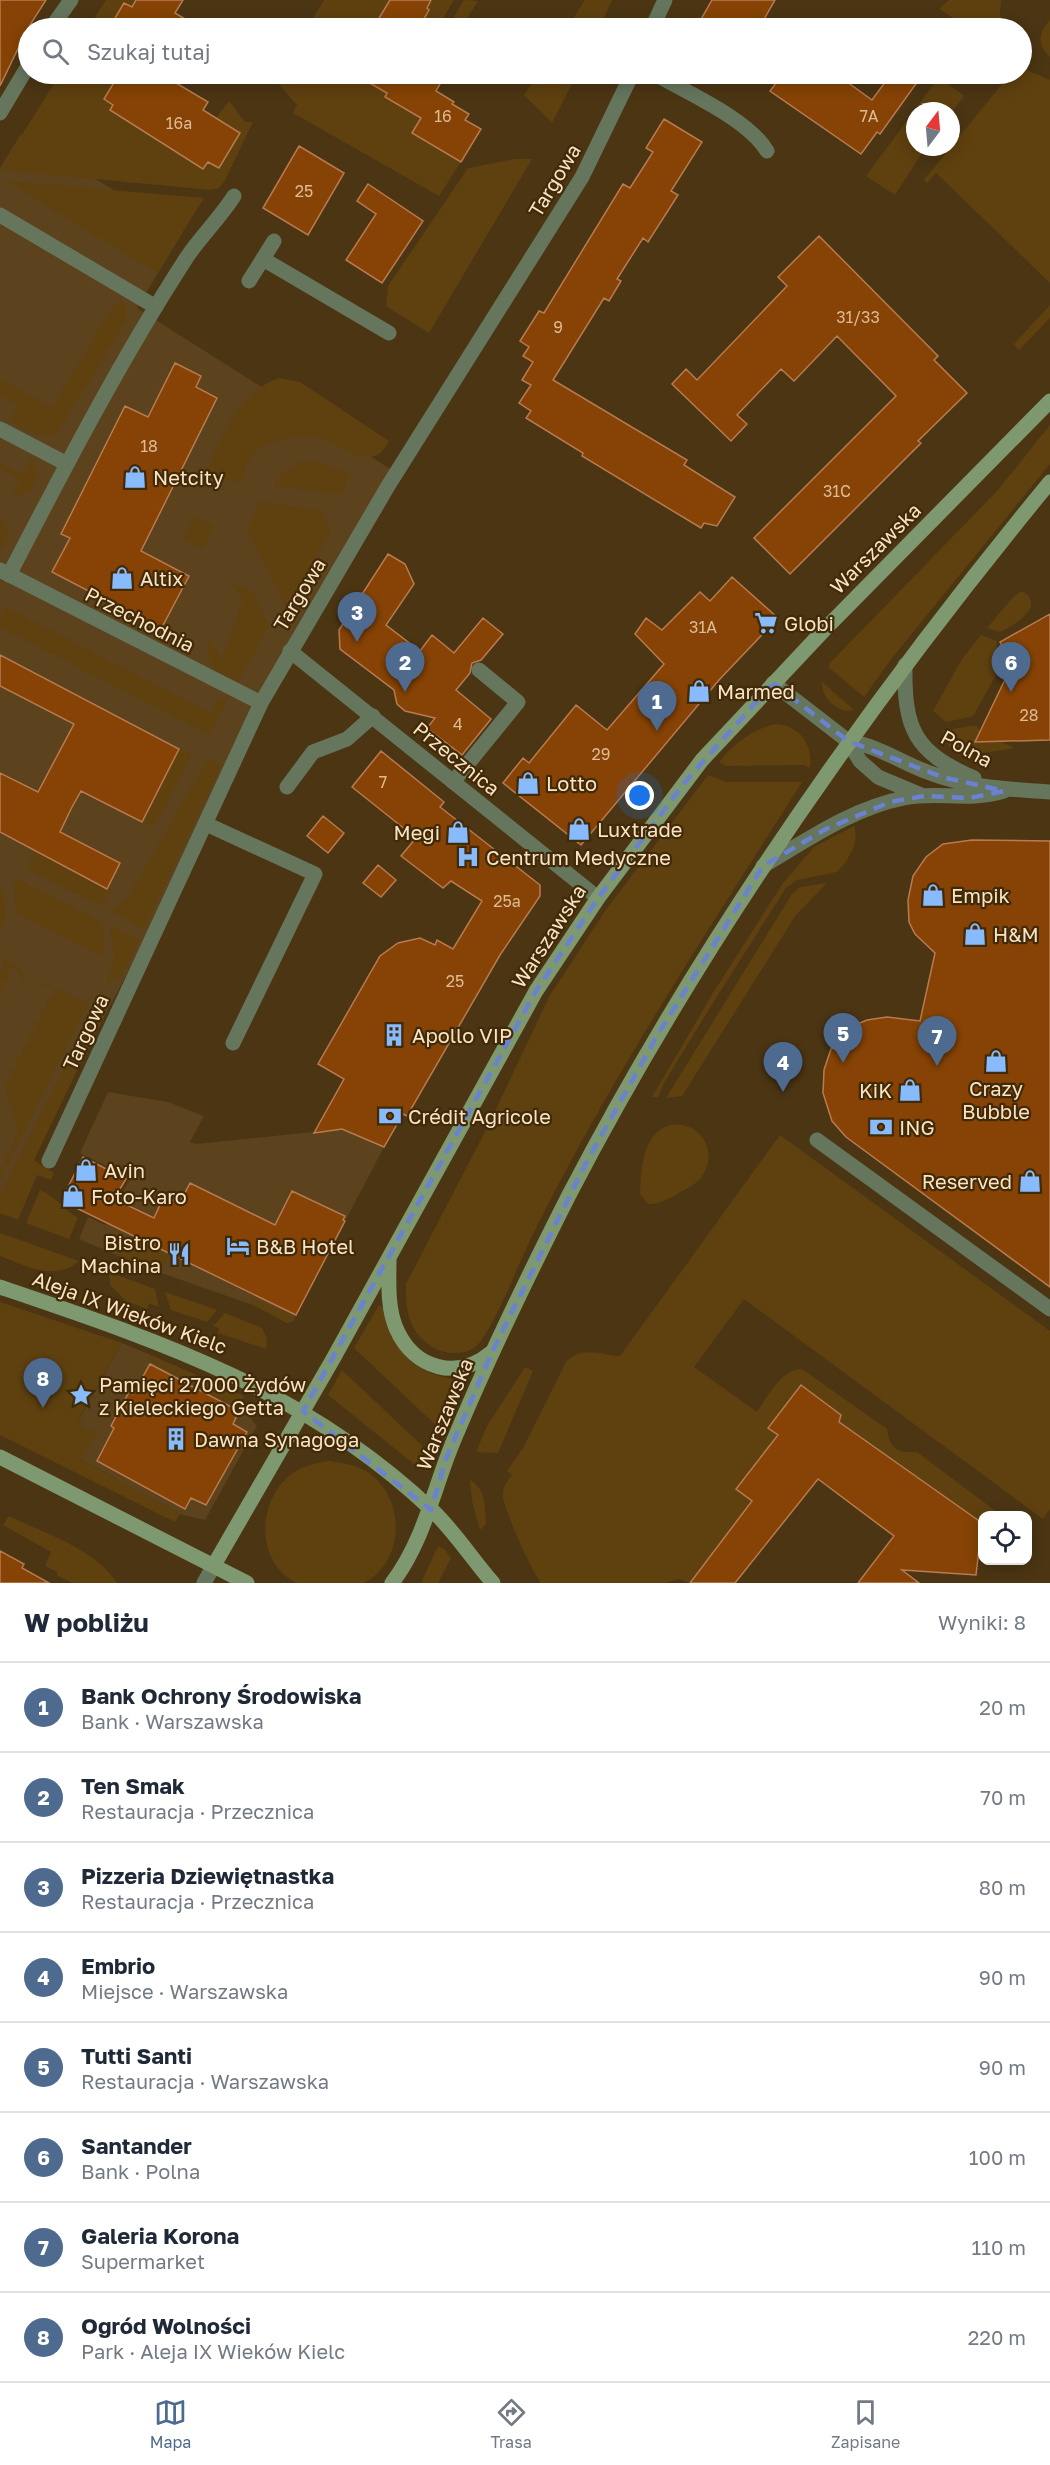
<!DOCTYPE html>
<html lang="pl">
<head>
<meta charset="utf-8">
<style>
  body { margin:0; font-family:"Golos Text",sans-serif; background:#f2f2f3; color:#1f2937 }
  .controls { position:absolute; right:18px; bottom:18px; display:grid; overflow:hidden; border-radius:12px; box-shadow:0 3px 15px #0003 }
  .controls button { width:54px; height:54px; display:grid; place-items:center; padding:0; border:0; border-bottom:2px solid #e0e1e3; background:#fff; color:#1f2937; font:30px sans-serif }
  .compass { position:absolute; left:906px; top:102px; width:54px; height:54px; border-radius:50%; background:#fff; box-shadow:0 3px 15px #0003; rotate:16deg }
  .you { position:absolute; left:640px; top:796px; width:21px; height:21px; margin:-15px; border:4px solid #fff; border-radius:50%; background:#1a73e8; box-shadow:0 0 0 9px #1a73e833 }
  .badge { display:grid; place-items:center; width:39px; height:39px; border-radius:50%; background:#4e6b8f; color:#fff; font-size:20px; font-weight:700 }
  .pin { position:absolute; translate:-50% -50px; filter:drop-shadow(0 2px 3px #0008) }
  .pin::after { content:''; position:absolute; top:32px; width:21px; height:18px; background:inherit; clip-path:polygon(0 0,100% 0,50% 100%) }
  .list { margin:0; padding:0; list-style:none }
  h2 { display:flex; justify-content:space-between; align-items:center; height:78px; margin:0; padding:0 24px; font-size:26px }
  h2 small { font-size:20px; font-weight:400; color:#747a83 }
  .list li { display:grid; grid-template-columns:39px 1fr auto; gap:18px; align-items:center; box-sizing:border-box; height:90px; padding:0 24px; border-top:2px solid #e0e1e3 }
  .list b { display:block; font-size:22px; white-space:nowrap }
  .list p { margin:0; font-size:20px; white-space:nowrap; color:#747a83 }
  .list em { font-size:20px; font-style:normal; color:#747a83 }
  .icon { flex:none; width:33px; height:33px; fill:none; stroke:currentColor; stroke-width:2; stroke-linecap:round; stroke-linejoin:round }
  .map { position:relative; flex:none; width:1050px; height:1583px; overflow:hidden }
  .search { position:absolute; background:#fff; box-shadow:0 3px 15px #0003; left:18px; right:18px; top:18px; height:66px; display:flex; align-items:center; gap:15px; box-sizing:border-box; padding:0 21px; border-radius:33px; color:#747a83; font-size:22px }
  .sheet { height:798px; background:#fff }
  nav { display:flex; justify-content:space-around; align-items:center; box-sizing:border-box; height:84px; border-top:2px solid #e0e1e3; background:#fff; font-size:16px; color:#747a83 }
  nav a { display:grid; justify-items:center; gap:3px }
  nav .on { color:#4e6b8f }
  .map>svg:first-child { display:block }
  .built { fill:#5c421d }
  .green { fill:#5f4110 }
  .building { fill:#864305; stroke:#b87b51; stroke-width:1.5 }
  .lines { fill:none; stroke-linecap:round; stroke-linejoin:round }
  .lane { stroke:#66765d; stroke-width:15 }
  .street { stroke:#66765d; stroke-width:15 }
  .secondary { stroke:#7e986f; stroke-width:15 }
  .marked { fill:none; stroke:#6a82d1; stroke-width:4.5; stroke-dasharray:12 8; stroke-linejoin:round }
  .labels { text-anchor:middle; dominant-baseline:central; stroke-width:4.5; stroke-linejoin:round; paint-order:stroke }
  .number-label { font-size:16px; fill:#ddbb94 }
  .street-label { font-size:20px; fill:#fae3c4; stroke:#402a08 }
  .poi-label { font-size:20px; fill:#fae3c4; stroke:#402a08; text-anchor:start }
</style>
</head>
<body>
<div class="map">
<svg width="1050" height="1583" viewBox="0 0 1050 1583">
  <rect width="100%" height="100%" fill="#4b3513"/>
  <!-- built -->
  <path class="built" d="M21,134L183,232L137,308L392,470L265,705L247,746L0,1215V168Z
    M108,1092L168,1102L204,1116L190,1142L196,1144L342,1129L384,1147L293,1321L287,1323L261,1308L147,1268L79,1239L88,1217L105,1225L130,1178L80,1153Z
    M122,1343L151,1355L149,1360L246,1412L257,1426L205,1520L180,1514L82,1460L77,1423Z"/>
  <!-- green -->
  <path class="green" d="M106,0H136L132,7L124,3L109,28H88Z
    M324,0H390L373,28H307Z
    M431,0H454L437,28L422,23Z
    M464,0L478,1L465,22L447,28Z
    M585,0H612L599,28H567Z
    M949,0H1001L1000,13L1004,28H969L939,9Z
    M1050,20V57C1037,45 1038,33 1050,20Z
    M1022,68L1050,80V283L936,173L927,183L924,180L1010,74H1022Z
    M60,74H108L104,81L112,85L104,99L178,143L174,151L203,169L208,162L219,168L240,133L216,118L229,101L245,122H253L224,182L219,188L211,190L0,170Z
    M279,74H365L375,80L372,85L387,93L385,97L421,118L413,133L461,162L439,196L293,113L297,105L275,80Z
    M538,74H577L552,123L524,95Z
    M939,77L964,96L951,113V111H915V147H926L895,195L866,176Z
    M515,159H532L429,333L386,306L388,286L468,168Z
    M6,181L204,198L157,273Z
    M120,300L127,308L126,322L57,433C41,442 24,428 10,421L18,405L0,396V378L52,408L107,315Z
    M1050,305V318L1019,350L1014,344Z
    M279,378L300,382L389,441C384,450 379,457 368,457C354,457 339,445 325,440C303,434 267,437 251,457C246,464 244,474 242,482L204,476C223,437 235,393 279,378Z
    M1050,425V464L892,658L864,697L828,667L830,663L998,490Z
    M31,459C44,477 35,494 13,496L19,479L0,468V462L22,474Z
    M308,460L328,465L349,474L342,495L273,485C282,471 292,465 308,460Z
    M259,502L322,510L330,533L286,607L247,531Z
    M193,516L214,525L204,549L183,540Z
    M2,517C10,529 12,538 0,549V521Z
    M229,581L252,591L269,625L237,684C216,673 205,665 208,639L222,658L244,599Z
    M1022,591C1047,605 1014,626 1000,632L987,628L1014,596Z
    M5,607L211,713L219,698L226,702L209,735L0,627V617Z
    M981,635L997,641L996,656L1002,664L975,713L971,717L946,722L933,711L962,659Z
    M822,682L854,710L845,711C832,706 822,697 822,682Z
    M776,724C800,726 813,744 810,768L804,765L726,766L719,762C734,744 752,729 776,724Z
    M970,726H977L980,731L975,742L999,741L1015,748C997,751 942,763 943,731Z
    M179,749L192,754L154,828L142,822Z
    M212,759L219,762L220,768L144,929L111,911L129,896L207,760Z
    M708,775L726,782H802C708,930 611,1077 533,1234C522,1255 491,1336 475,1347C451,1363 419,1346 410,1320C406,1308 406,1297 406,1284L489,1124L549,997L605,911Z
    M854,826C860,842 849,860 837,872L797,880L786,888L718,995L665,1081L658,1097H652L713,993L783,883L814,847Z
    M36,850L112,890L100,906L27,869Z
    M15,878L102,922L105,953L102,956L16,913Z
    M827,883L796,915L682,1096L666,1098L792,894L800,887Z
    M0,889L3,890L6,916L0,928Z
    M111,926L140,941L120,978L106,984L114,958Z
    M0,957L20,968L24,974L22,982L16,967L7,970L9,980L1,983L3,993L0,994V971L4,969Z
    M42,984H48L88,1004L0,1179V1167L6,1165L4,1157L11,1154L9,1146L15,1144L13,1135L19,1133L4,1083L12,1080L9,1071L17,1068L15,1059L24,1056L21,1047L30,1043L27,1035L36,1031L33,1023L42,1020L39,1011L48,1007L45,998L54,996L51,986L36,988Z
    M95,1007L100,1012V1023L34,1160L54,1173L51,1180L37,1175L18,1220L0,1213V1195Z
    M670,1125C698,1120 718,1148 704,1173C699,1183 688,1188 679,1193C669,1199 659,1204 648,1204L640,1194C641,1170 642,1133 670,1125Z
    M780,1135L1050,1331V1509L1043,1519L744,1299L694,1367L757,1412C768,1396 781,1369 802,1369L887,1429C889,1448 899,1454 917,1452L1001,1515L982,1516V1523L839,1422L841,1415L801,1385L769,1427L778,1435L737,1489L752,1501L690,1583L679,1579L665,1583H541C533,1574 503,1508 503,1496C502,1488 507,1481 512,1475L507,1471L523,1448L566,1362C582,1345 600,1355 620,1356Z
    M40,1190C56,1197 63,1209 78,1218L69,1239L26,1223Z
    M0,1233L79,1261C55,1282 26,1266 0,1256Z
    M128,1237L169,1256L164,1265L149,1269L119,1256Z
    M109,1272L155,1289L159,1307L149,1303L147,1309L126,1301L110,1285Z
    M165,1292L217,1310L207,1322L171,1310Z
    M253,1297V1298L295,1318L287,1323L251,1304Z
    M0,1302L122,1343L77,1422L97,1434L82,1460L180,1514L175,1522L0,1435Z
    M379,1305L383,1308C390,1352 421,1379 465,1380L443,1432L354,1348Z
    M225,1313L262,1328L267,1339L266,1349L218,1333L219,1328L213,1326Z
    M151,1355L244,1396L240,1403L248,1407L246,1412L149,1360Z
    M525,1367L533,1371L498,1453L476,1452L487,1426Z
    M342,1370L433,1456L427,1467L419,1468L328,1395Z
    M329,1461C343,1463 357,1465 369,1473C406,1500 405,1561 364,1583H297C255,1563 257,1502 290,1475C301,1466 315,1463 329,1461Z
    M470,1480C486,1489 485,1507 486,1524L480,1530L472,1501Z
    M9,1516C45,1534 95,1548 117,1583H72L57,1575V1572L45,1566L51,1552L3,1525Z
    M438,1546L444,1549L451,1558L438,1583H421Z"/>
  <!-- building -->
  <path class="building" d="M0,0H46L28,28L0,86Z
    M136,0H183L175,13L200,28H109L124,3L132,7Z
    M390,0H431L427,8L429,10L419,28H373Z
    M712,0H775L759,28H696Z
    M119,74H161L208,102L203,110L240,133L219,168L208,162L203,169L110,110L113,105L104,99Z
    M354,74H421L440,84L436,91L454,102L452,104L469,114L465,120L481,129L461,162L412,133L421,118L385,97L387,93Z
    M783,74H836L872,100L891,74H923L880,134L877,132L861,154L770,91Z
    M664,119L702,142L671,191L678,195L648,242L643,238L617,279L621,281L609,301L604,298L553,380L687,460L684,465L735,497L717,526L704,523L701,528L582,456L583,453L526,418L531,411L519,403L531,385L522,380L533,362L523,356L529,347L520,341L539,311L544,313L623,184L630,188L653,152L646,148Z
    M299,146L344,173L308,235L263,208Z
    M368,184L423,221L382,283L346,260L376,214L357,201Z
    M819,236L938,356L934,360L967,393L918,441L921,443L790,574L754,538L896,396L837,336L794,381L781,369L737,415L747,424L731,441L672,384L686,369L697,380L787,286L778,277Z
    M175,363L201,376L196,387L217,398L141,551L189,576L161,629L52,572L70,538L61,534L125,406L148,417Z
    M388,554L405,564L414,584L386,625L420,651L432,635L454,653L483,618L503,634L481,660L472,663L470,673L456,690L491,719L462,755L427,728L435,718L405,711L397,704L394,690L340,649L339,630Z
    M732,577L778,618L719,680L581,845L503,783L523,758L529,763L576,705L607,730L664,664L635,634L646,618L662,630L700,592L710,601Z
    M1050,614V740L975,742L1012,665L1000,642Z
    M0,655L179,749L142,822L81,791L71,809L60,832L120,863L107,889L0,832V773L38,792L74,724L0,686Z
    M381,751L444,802L440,807L540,885V896L500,955L407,1116L403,1114L384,1147L342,1129L314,1133L344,1079L318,1064L380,956L398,943L420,938L435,945L437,940L453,949L482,901L451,881L443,888L401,856L416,838L352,787Z
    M323,816L344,833L328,853L307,836Z
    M972,840L1050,841V1287L846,1137L832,1121L823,1093L824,1070L831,1049L850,1027L867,1020L887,1017L920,1021L935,953L915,934L909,922L908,900L913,876L926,857L943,844Z
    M378,865L396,880L381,897L363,883Z
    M83,1157L126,1179L114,1199L154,1218L164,1196L180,1203L190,1183L275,1225L292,1191L345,1216L343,1220L345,1221L296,1315L68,1204L65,1193Z
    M150,1364L239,1411L233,1424L247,1432L206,1505L191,1498L185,1509L97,1461L114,1428L111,1426L129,1392L133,1394Z
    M801,1385L841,1415L839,1422L982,1523L976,1575L902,1570L919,1583H858L894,1536L818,1479L735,1583H690L752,1501L736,1489L778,1435L768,1428Z
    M0,1551L24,1564L22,1568L49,1583H0Z"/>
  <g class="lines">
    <!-- lane -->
    <path class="lane" d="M655,74C688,93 748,119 767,151
      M0,215L156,307
      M263,259L389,333
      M249,281L274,241
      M0,429L67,464
      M9,575C65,467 121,359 187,257C201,236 220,218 234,196
      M453,782L518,702L479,670
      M287,787L313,752L347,739L373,716
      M206,824L315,874L233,1043
      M817,1140L1050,1309"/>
    <!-- street -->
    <path class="street" d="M51,28L71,0
      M652,28L665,0
      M0,113L28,66
      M0,570L261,703
      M290,651L598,898
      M905,665C904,729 914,752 974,778
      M773,683L848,741L860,761L878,777L921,795
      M848,741C879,746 902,763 930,773C969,788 1010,789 1050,792
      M763,866C807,840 853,808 904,798C938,791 966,802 1004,791
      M49,1161L261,703L388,486L582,177L632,74
      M204,1583L214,1565"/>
    <!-- secondary -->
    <path class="secondary" d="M389,1258C389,1281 387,1307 396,1328C414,1370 458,1381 492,1352
      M0,1287C162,1342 304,1389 432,1510C455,1532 472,1559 493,1583
      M0,1457L247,1583
      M214,1565L333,1359L536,991L598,898L702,760L824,630L1050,401
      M392,1583C426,1538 434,1485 456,1435C490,1354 529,1274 569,1195C702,939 867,704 1050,482"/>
  </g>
  <!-- marked area -->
  <path class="marked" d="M773,683L848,741L942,777L1004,791L970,798L924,796L890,802L826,829L763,866L658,1034L586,1163L492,1352L446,1459L431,1510L303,1411L536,991L598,898L685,782Z"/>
  <!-- icons -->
  <defs>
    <g id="shop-bare" transform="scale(1.8)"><path d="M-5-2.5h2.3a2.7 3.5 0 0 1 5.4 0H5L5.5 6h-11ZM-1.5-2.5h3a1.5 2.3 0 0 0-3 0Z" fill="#87bbfb" stroke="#402a08" stroke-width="2.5" paint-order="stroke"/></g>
    <g id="supermarket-bare" transform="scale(1.8)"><path d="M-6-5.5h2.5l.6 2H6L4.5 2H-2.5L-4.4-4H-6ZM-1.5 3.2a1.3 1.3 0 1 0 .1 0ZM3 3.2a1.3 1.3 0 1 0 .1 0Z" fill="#87bbfb" stroke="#402a08" stroke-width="2.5" paint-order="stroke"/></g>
    <g id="hospital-bare" transform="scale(1.8)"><path d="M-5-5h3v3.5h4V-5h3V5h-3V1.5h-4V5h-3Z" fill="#87bbfb" stroke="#402a08" stroke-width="2.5" paint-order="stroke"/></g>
    <g id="building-bare" transform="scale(1.8)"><path d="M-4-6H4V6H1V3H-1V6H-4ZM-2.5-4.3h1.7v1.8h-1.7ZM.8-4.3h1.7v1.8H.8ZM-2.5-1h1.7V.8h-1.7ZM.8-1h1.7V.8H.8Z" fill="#87bbfb" stroke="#402a08" stroke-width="2.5" paint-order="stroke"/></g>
    <g id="bank-bare" transform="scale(1.8)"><path d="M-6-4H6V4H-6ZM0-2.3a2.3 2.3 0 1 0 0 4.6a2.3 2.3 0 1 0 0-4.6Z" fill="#87bbfb" stroke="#402a08" stroke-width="2.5" paint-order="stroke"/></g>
    <g id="hotel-bare" transform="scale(1.8)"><path d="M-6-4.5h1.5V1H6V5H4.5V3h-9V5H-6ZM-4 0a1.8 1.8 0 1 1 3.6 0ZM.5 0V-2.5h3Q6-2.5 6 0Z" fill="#87bbfb" stroke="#402a08" stroke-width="2.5" paint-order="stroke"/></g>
    <g id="restaurant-bare" transform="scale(1.8)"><path d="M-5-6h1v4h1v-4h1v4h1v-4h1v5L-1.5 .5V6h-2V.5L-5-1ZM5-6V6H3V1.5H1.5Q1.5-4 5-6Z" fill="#87bbfb" stroke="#402a08" stroke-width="2.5" paint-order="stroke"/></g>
    <g id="sight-bare" transform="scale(1.8)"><path d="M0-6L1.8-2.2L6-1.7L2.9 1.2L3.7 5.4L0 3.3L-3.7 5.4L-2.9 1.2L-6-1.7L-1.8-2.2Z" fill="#87bbfb" stroke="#402a08" stroke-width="2.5" paint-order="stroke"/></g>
  </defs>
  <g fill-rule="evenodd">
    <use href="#shop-bare" x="135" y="477"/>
    <use href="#shop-bare" x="122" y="578"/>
    <use href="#supermarket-bare" x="766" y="623"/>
    <use href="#shop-bare" x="699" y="691"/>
    <use href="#shop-bare" x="528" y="783"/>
    <use href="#shop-bare" x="579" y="829"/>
    <use href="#shop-bare" x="458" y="832"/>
    <use href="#hospital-bare" x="468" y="857"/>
    <use href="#shop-bare" x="933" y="895"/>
    <use href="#shop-bare" x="975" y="934"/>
    <use href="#building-bare" x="394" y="1035"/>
    <use href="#shop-bare" x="996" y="1061"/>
    <use href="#shop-bare" x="910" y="1090"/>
    <use href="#bank-bare" x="390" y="1116"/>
    <use href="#bank-bare" x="881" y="1127"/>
    <use href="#shop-bare" x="86" y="1170"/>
    <use href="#shop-bare" x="1030" y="1181"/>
    <use href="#shop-bare" x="73" y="1196"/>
    <use href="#hotel-bare" x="238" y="1246"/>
    <use href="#restaurant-bare" x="179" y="1254"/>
    <use href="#sight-bare" x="81" y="1395"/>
    <use href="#building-bare" x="176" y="1439"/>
  </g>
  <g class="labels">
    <!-- number labels -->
    <g class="number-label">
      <text x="443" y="116">16</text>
      <text x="869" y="116">7A</text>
      <text x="179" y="123">16a</text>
      <text x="304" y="191">25</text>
      <text x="858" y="317">31/33</text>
      <text x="558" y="327">9</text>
      <text x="149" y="446">18</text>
      <text x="837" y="491">31C</text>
      <text x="703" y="627">31A</text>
      <text x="1029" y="715">28</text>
      <text x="458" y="724">4</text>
      <text x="601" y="754">29</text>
      <text x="383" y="782">7</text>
      <text x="507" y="901">25a</text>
      <text x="455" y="981">25</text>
    </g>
    <!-- street labels -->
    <g class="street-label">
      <text transform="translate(554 180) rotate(-59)">Targowa</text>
      <text transform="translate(875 548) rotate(-45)">Warszawska</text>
      <text transform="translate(299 594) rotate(-59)">Targowa</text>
      <text transform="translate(140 619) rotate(27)">Przechodnia</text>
      <text transform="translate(967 748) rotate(29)">Polna</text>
      <text transform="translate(457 758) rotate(39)">Przecznica</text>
      <text transform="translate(548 936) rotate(-57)">Warszawska</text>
      <text transform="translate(85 1032) rotate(-65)">Targowa</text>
      <text transform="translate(130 1312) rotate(20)">Aleja IX Wieków Kielc</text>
      <text transform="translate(444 1414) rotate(-68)">Warszawska</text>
    </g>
    <!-- poi labels -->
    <g class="poi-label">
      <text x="153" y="477">Netcity</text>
      <text x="140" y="578">Altix</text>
      <text x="784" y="623">Globi</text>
      <text x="717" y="691">Marmed</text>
      <text x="546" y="783">Lotto</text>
      <text x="597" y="829">Luxtrade</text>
      <text x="440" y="832" text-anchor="end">Megi</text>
      <text x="486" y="857">Centrum Medyczne</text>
      <text x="951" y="895">Empik</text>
      <text x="993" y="934">H&amp;M</text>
      <text x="412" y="1035">Apollo VIP</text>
      <text x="996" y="1088" text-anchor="middle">Crazy<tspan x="996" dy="23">Bubble</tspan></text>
      <text x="892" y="1090" text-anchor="end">KiK</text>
      <text x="408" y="1116">Crédit Agricole</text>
      <text x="899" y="1127">ING</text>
      <text x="104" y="1170">Avin</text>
      <text x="1012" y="1181" text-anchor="end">Reserved</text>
      <text x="91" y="1196">Foto-Karo</text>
      <text x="161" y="1242" text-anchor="end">Bistro<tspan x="161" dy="23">Machina</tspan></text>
      <text x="256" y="1246">B&amp;B Hotel</text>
      <text x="99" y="1384">Pamięci 27000 Żydów<tspan x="99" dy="23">z Kieleckiego Getta</tspan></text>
      <text x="194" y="1439">Dawna Synagoga</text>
    </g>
  </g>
</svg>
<div class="controls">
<button><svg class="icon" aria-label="locate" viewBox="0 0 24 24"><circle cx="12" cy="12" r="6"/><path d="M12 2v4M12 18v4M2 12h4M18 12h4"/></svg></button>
</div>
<svg class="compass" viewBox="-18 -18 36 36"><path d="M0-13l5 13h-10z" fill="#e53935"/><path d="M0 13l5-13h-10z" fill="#747a83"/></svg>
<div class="you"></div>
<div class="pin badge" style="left:657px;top:731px">1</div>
<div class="pin badge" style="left:405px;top:692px">2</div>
<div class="pin badge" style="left:357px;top:642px">3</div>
<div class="pin badge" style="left:783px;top:1092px">4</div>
<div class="pin badge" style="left:843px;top:1063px">5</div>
<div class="pin badge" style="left:1011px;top:692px">6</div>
<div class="pin badge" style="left:937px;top:1066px">7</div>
<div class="pin badge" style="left:43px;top:1408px">8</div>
<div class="search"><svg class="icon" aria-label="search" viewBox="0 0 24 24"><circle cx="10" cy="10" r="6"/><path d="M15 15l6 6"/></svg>Szukaj tutaj</div>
</div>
<section class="sheet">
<h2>W pobliżu<small>Wyniki: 8</small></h2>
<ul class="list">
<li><span class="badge">1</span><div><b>Bank Ochrony Środowiska</b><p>Bank · Warszawska</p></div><em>20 m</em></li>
<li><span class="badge">2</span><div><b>Ten Smak</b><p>Restauracja · Przecznica</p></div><em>70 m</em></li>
<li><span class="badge">3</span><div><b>Pizzeria Dziewiętnastka</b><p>Restauracja · Przecznica</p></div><em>80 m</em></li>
<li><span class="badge">4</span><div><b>Embrio</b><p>Miejsce · Warszawska</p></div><em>90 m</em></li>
<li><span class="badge">5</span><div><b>Tutti Santi</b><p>Restauracja · Warszawska</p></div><em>90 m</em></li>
<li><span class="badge">6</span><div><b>Santander</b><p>Bank · Polna</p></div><em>100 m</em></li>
<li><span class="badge">7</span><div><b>Galeria Korona</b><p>Supermarket</p></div><em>110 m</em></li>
<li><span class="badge">8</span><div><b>Ogród Wolności</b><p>Park · Aleja IX Wieków Kielc</p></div><em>220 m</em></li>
</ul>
</section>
<nav>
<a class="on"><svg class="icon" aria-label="map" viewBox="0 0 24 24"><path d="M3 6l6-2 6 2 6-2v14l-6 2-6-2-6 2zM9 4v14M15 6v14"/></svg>Mapa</a>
<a><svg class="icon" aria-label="directions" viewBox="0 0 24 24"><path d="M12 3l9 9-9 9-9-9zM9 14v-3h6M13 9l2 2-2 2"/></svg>Trasa</a>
<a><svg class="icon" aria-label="saved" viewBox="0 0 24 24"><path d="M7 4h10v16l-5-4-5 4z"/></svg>Zapisane</a>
</nav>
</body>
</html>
